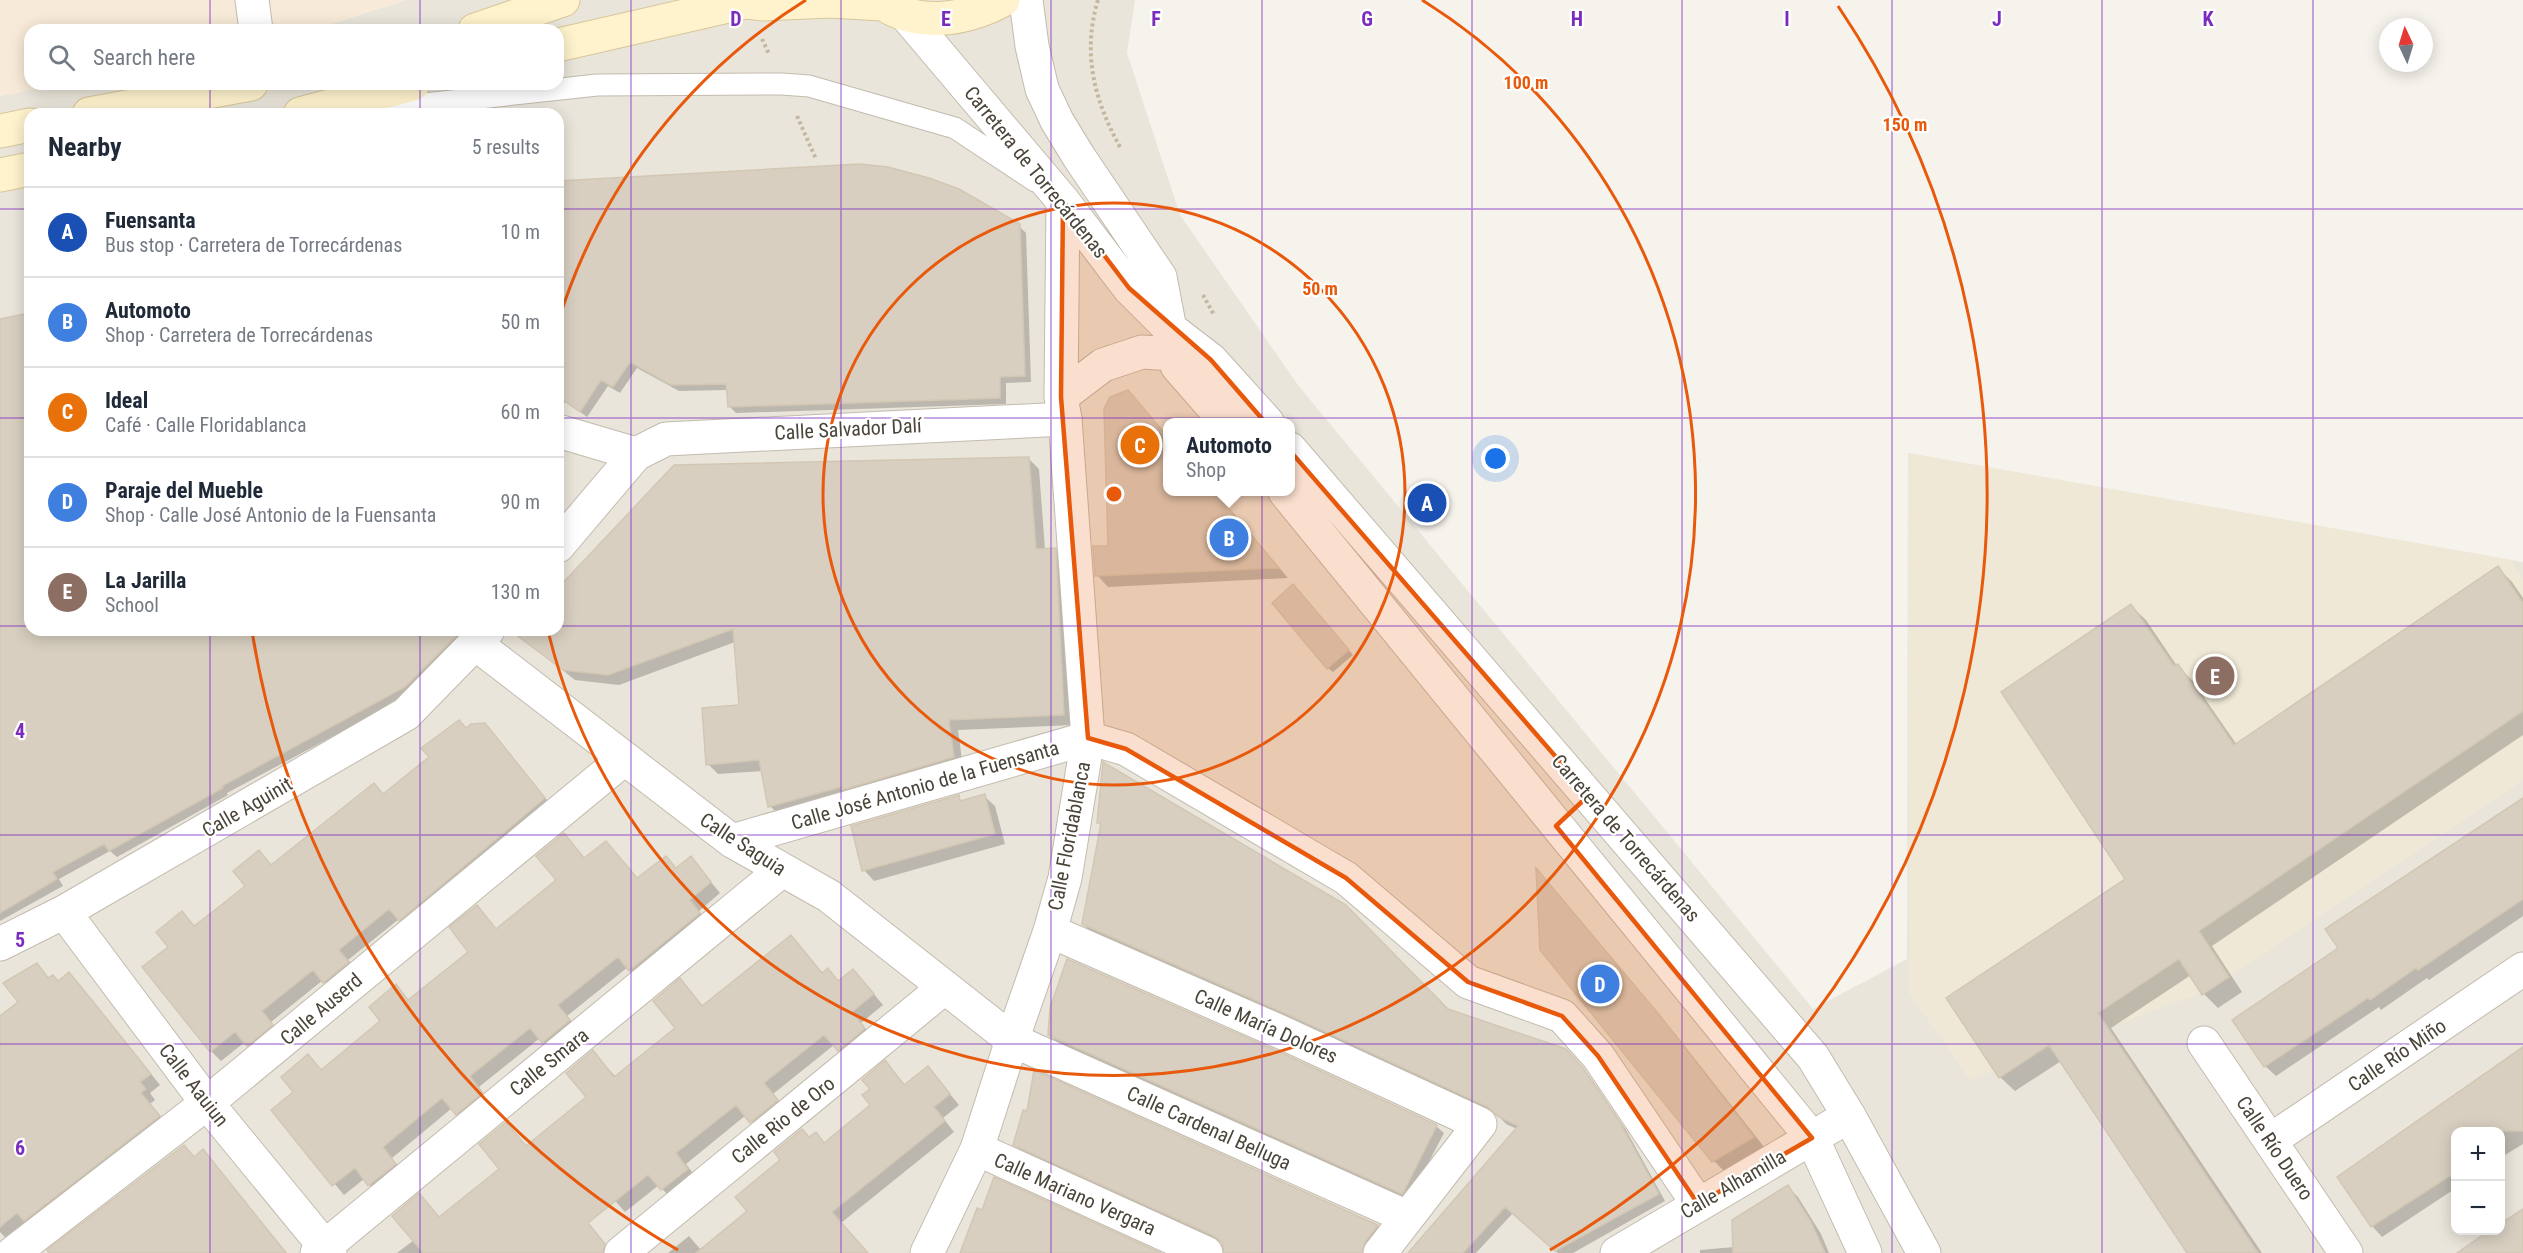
<!DOCTYPE html>
<html lang="en">
<head>
<meta charset="utf-8">
<style>
  body { margin:0; font-family:"Roboto Condensed",sans-serif; background:#f6f6f7; color:#1f2937 }
  .controls { position:absolute; right:18px; bottom:18px; display:grid; overflow:hidden; border-radius:12px; box-shadow:0 3px 15px #0003 }
  .controls button { width:54px; height:54px; display:grid; place-items:center; padding:0; border:0; border-bottom:2px solid #e0e1e3; background:#fff; color:#1f2937; font:30px sans-serif }
  .compass { position:absolute; left:2379px; top:18px; width:54px; height:54px; border-radius:50%; background:#fff; box-shadow:0 3px 15px #0003; rotate:356deg }
  .you { position:absolute; left:1496px; top:459px; width:21px; height:21px; margin:-15px; border:4px solid #fff; border-radius:50%; background:#1a73e8; box-shadow:0 0 0 9px #1a73e833 }
  .badge { display:grid; place-items:center; width:39px; height:39px; border-radius:50%; background:#fc3f1d; color:#fff; font-size:20px; font-weight:700 }
  .pin { position:absolute; translate:-50% -50%; border:3px solid #fff; box-shadow:0 2px 6px #0006 }
  .popup { position:absolute; left:1163px; top:418px; width:132px; height:78px; box-sizing:border-box; display:grid; place-content:center; border-radius:12px; background:#fff; filter:drop-shadow(0 2px 4px #0005); font-size:20px; white-space:nowrap; color:#747a83 }
  .popup b { font-size:22px; color:#1f2937 }
  .popup::after { content:''; position:absolute; left:50%; top:100%; margin-left:-12px; border:12px solid transparent; border-top-color:#fff }
  .list { margin:0; padding:0; list-style:none }
  h2 { display:flex; justify-content:space-between; align-items:center; height:78px; margin:0; padding:0 24px; font-size:26px }
  h2 small { font-size:20px; font-weight:400; color:#747a83 }
  .list li { display:grid; grid-template-columns:39px 1fr auto; gap:18px; align-items:center; box-sizing:border-box; height:90px; padding:0 24px; border-top:2px solid #e0e1e3 }
  .list b { display:block; font-size:22px; white-space:nowrap }
  .list p { margin:0; font-size:20px; white-space:nowrap; color:#747a83 }
  .list em { font-size:20px; font-style:normal; color:#747a83 }
  .icon { flex:none; width:33px; height:33px; fill:none; stroke:currentColor; stroke-width:2; stroke-linecap:round; stroke-linejoin:round }
  .map { position:relative; flex:none; width:2523px; height:1253px; overflow:hidden }
  .search { position:absolute; background:#fff; box-shadow:0 3px 15px #0003; left:24px; top:24px; width:540px; height:66px; display:flex; align-items:center; gap:15px; box-sizing:border-box; padding:0 21px; border-radius:18px; color:#747a83; font-size:22px }
  .panel { position:absolute; background:#fff; box-shadow:0 3px 15px #0003; left:24px; top:108px; width:540px; height:528px; border-radius:18px }
  .map>svg:first-child { display:block }
  .residential { fill:#eae5da; fill-rule:evenodd }
  .commercial { fill:#f7ead8 }
  .education { fill:#efe8d6 }
  .shadow { fill:#0003 }
  .building { fill:#d8cfc1; stroke:#d3c7b4; stroke-width:1.5 }
  .lines { fill:none; stroke-linecap:round; stroke-linejoin:round }
  .service-casing { stroke:#c2bbae; stroke-width:23 }
  .minor-casing { stroke:#c2bbae; stroke-width:35 }
  .tertiary-casing { stroke:#c2bbae; stroke-width:35 }
  .secondary-casing { stroke:#d6c79b; stroke-width:35 }
  .path { stroke:#c4b79f; stroke-width:4; stroke-dasharray:3 3; stroke-linecap:butt }
  .service { stroke:#fff; stroke-width:21 }
  .minor { stroke:#fff; stroke-width:33 }
  .tertiary { stroke:#fff; stroke-width:33 }
  .secondary { stroke:#fff3cd; stroke-width:33 }
  .marked { fill:#e8590c; fill-opacity:0.2; stroke:#e8590c; stroke-width:4.5; stroke-linejoin:round }
  .grid { fill:none; stroke:#7b2cbf; stroke-width:1.5; stroke-opacity:0.55 }
  .ring { fill:none; stroke:#e8590c; stroke-width:3 }
  .labels { text-anchor:middle; dominant-baseline:central; stroke-width:4.5; stroke-linejoin:round; paint-order:stroke }
  .street-label { font-size:20px; fill:#4b4439; stroke:#fff }
  .grid-label { font-size:20px; text-anchor:middle; font-weight:bold; fill:#7b2cbf; stroke:#fff; stroke-width:4.5; stroke-linejoin:round; paint-order:stroke }
  .centre { fill:#e8590c; stroke:#fff; stroke-width:3 }
  .ring-label { font-size:18px; text-anchor:middle; font-weight:bold; fill:#e8590c; stroke:#fff; stroke-width:4.5; stroke-linejoin:round; paint-order:stroke }
</style>
</head>
<body>
<div class="map">
<svg width="2523" height="1253" viewBox="0 0 2523 1253">
  <rect width="100%" height="100%" fill="#f6f3ec"/>
  <!-- residential -->
  <path class="residential" d="M406,0H1135L1127,53L1180,215L1298,385L1813,1009L1907,959L1908,453L2523,562V1253H0V96L60,84H558V30H312ZM30,114H558V630H30ZM1168,422H1290V492H1168ZM2456,1132H2500V1230H2456Z"/>
  <!-- commercial -->
  <path class="commercial" d="M0,0H406L312,30H30V84H60L0,96Z"/>
  <!-- education -->
  <path class="education" d="M1908,453L2511,560L2523,580V780L2212,989L1970,1080L1909,993Z"/>
  <!-- shadow -->
  <path class="shadow" d="M558,183L1019,226L1026,233L1031,382L1006,383V404L736,413L729,406L728,390L679,391L637,368L620,393L608,386L587,417L566,401L562,407L558,404Z
    M30,315V630H475L412,694L227,793L228,795L117,857L110,851L59,879L63,886L0,921V320Z
    M1139,403L1168,437V492H1214L1288,578L1108,587L1097,575L1109,547Z
    M1028,458L1039,469L1045,550H1055L1065,560L1073,725L958,730L963,767L780,816L770,806L763,771L718,774L708,764L741,707L735,642L619,685L575,680L517,634L521,630H558V590Z
    M2498,568L2512,582L2523,598V735L2212,946L2242,992L2218,1008L2204,994L2191,975L2111,1028L2262,1253H2188L2061,1061L2015,1091L2000,1077L2127,879L2131,606L2146,620L2177,666L2192,680L2237,745Z
    M1298,591L1353,655L1333,672L1328,668Z
    M467,730L495,735L554,809L410,930L399,919L348,960L358,973L334,992L323,980L271,1022L282,1036L258,1055L245,1042L221,1061L211,1051L170,947L182,913L195,927L247,886L259,852L272,866L384,795Z
    M1104,764L1447,1010L1574,1058L1590,1077L1626,1130L1665,1201L1573,1253H1558L1513,1213L1476,1253H1410L1517,1129L1506,1124L1496,1113L1300,1023L1091,932L1083,924L1102,826L1098,822Z
    M984,796L995,806L1005,844L874,881L864,870L958,797L963,802Z
    M2523,800V916L2429,980L2427,978L2381,1010L2379,1007L2276,1076L2265,1066L2234,1020L2340,948Z
    M691,858L720,893L699,911L709,924L641,981L628,967L567,1016L579,1031L553,1053L540,1038L479,1087L491,1104L467,1124L452,1108L392,1158L405,1175L380,1196L364,1179L344,1195L273,1110L295,1093L308,1057L322,1071L382,1021L396,986L409,1001L471,952L477,907L497,930L585,859L638,880L677,869Z
    M1538,872L1676,1035L1768,1152L1729,1176L1714,1161L1541,949Z
    M791,937L823,974L828,970L839,982L853,971L863,981L883,1005L861,1023L873,1039L849,1060L834,1045L773,1094L787,1111L762,1132L746,1115L686,1164L698,1180L672,1200L659,1185L625,1212L551,1129L588,1097L593,1052L616,1077L676,1029L680,980L704,1007Z
    M37,965L50,979L59,983L79,984L160,1085L150,1093L155,1100L150,1104L169,1127L7,1239L0,1232V1030L47,1036Z
    M1049,1035L1436,1126L1444,1133L1409,1200L1057,1042Z
    M2523,1051V1144L2500,1158V1132H2456V1188L2382,1237L2372,1226Z
    M885,1062L906,1086L928,1068L959,1105L943,1118L954,1132L841,1223L867,1253H668L689,1236L701,1250L749,1211L810,1139L815,1134L825,1144L873,1105L872,1089Z
    M1035,1072L1377,1226L1385,1233L1372,1253H1226L1223,1243L1022,1152L1014,1144L1028,1113Z
    M203,1151L287,1253H51L195,1158Z
    M1788,1187L1798,1197L1821,1234L1829,1253H1700V1250L1734,1247Z
    M419,1195L440,1218L575,1253H397L414,1240Z"/>
  <!-- building -->
  <path class="building" d="M860,164L888,167L929,178L959,189L1020,224L1025,376L1000,377V398L728,407L726,384L671,385L630,362L613,387L601,380L580,412L558,396V181Z
    M30,313V630H462L405,687L222,786L223,788L109,851L104,844L53,872L57,879L0,913V319Z
    M1128,390L1167,436V492H1215L1279,568L1095,576L1093,546H1108L1104,409L1110,397Z
    M1029,457L1036,549L1056,548L1064,715L949,720L954,757L842,790L841,787L768,807L759,760L706,765L702,708L739,705L733,629L608,675L563,670L510,630H558V588L674,465Z
    M2498,566L2523,603V711L2199,931L2229,977L2202,995L2179,959L2098,1013L2258,1253H2187L2049,1045L1999,1078L1946,998L2125,879L2001,692L2131,604L2174,666L2178,664L2234,745Z
    M1293,584L1349,650L1327,669L1272,603Z
    M459,720L466,728L471,724L485,723L545,798L399,921L389,909L339,950L349,962L323,983L313,970L262,1011L273,1025L247,1046L235,1032L210,1052L142,967L168,947L156,932L182,911L194,926L220,906L245,886L233,871L259,850L271,865L374,783L383,794L429,757L421,748Z
    M1103,762L1346,905L1448,1009L1566,1049L1583,1068L1619,1121L1659,1194L1555,1251L1505,1207L1463,1253H1408L1518,1126L1497,1116L1488,1107L1291,1016L1082,924L1101,823H1097Z
    M985,794L995,834L862,871L851,826L959,795L960,801Z
    M2523,798V899L2418,970L2416,968L2370,1000L2368,998L2264,1067L2232,1020L2338,948L2325,929Z
    M564,833L584,858L606,841L637,878L666,856L676,868L691,856L711,882L690,900L700,913L629,971L618,957L558,1005L570,1020L542,1043L530,1028L470,1076L482,1093L456,1115L442,1098L383,1147L396,1164L368,1186L355,1168L332,1186L271,1110L293,1092L281,1077L308,1054L321,1070L380,1021L369,1007L396,984L408,1000L468,952L449,927L477,905L496,929L556,880L536,856Z
    M1536,868L1661,1017L1754,1137L1712,1162L1540,950Z
    M791,935L822,973L828,968L838,981L853,969L874,994L852,1012L864,1027L863,1030L838,1051L824,1035L764,1083L778,1100L750,1123L736,1105L676,1153L688,1169L661,1190L648,1175L588,1223L605,1244L603,1253H423L392,1216L419,1193L439,1217L499,1169L479,1144L506,1122L526,1146L586,1097L566,1073L593,1050L614,1077L675,1028L653,1001L680,978L702,1006Z
    M1067,959L1275,1050L1437,1125L1404,1191L1402,1194L1048,1035L1050,1008Z
    M37,963L48,978L53,975L58,981L69,972L99,1009L151,1074L140,1082L146,1089L141,1093L160,1116L24,1221L17,1213L0,1227V1016L18,1002L3,983Z
    M2523,1047V1131H2456V1172L2371,1227L2337,1177Z
    M885,1060L904,1085L928,1066L950,1094L934,1107L945,1121L832,1212L868,1253H696L747,1211L735,1197L780,1160L774,1152L802,1129L809,1137L816,1132L824,1143L870,1105L862,1095L870,1089L862,1080Z
    M1034,1070L1378,1225L1365,1242L1362,1253H1224L1222,1243L1214,1236L1013,1145L1023,1110L1027,1111Z
    M184,1145L194,1157L203,1149L286,1253H49L47,1250Z
    M994,1177L1161,1253H960L977,1208L982,1210Z
    M1788,1185L1811,1222L1825,1253H1733L1732,1220Z
    M2523,1209V1253H2457L2490,1230H2500V1224Z"/>
  <g class="lines">
    <!-- service casing -->
    <g class="service-casing">
      <path id="service" d="M361,111L597,85L782,84L809,86L955,128L1035,181"/>
    </g>
    <!-- minor casing -->
    <g class="minor-casing">
      <path id="minor" d="M252,0L256,30
        M558,431L636,454L666,439L1065,419
        M558,546L636,454
        M476,644L732,841L829,896L1012,1040L1407,1217
        M732,841L1088,738L1126,749L1346,878L1468,982L1562,1016L1598,1056L1698,1204
        M64,912L207,1103L330,1253
        M1050,931L1283,1033L1480,1124L1380,1253
        M0,944L64,912L406,714L488,630
        M2204,1043L2346,1253
        M2271,1140L2523,969
        M977,1149L1206,1253
        M13,1253L207,1103L624,759
        M317,1253L781,871
        M621,1253L945,987
        M1617,1253L1849,1116"/>
    </g>
    <!-- tertiary casing -->
    <g class="tertiary-casing">
      <path id="tertiary" d="M1026,0L1032,46L1042,89L1057,121L1079,157L1160,277L1177,366L1226,422
        M905,14L1063,201L1129,288L1168,327L1211,360L1267,422
        M1061,397L1103,365L1142,352L1175,354
        M1290,449L1813,1057L1849,1116L1924,1253
        M1285,492L1812,1138L1865,1253
        M927,1253L977,1149L1012,1040L1050,931L1065,878L1088,738L1065,419L1061,397L1063,201"/>
    </g>
    <!-- secondary casing -->
    <g class="secondary-casing">
      <path id="secondary" d="M877,0C915,28 964,21 1003,0
        M475,30L563,0
        M558,45L746,2L762,4L830,1L883,4
        M89,114L251,84
        M300,114L413,84
        M0,131L30,125
        M0,175L30,169"/>
    </g>
    <!-- path -->
    <path class="path" d="M1098,0C1082,53 1094,100 1120,147
      M762,39L769,54
      M797,116L816,159
      M1203,295L1214,315"/>
    <!-- service -->
    <use href="#service" class="service"/>
    <!-- minor -->
    <use href="#minor" class="minor"/>
    <!-- tertiary -->
    <use href="#tertiary" class="tertiary"/>
    <!-- secondary -->
    <use href="#secondary" class="secondary"/>
  </g>
  <!-- marked area -->
  <path class="marked" d="M1063,201L1129,288L1211,360L1589,795L1556,826L1812,1138L1698,1204L1598,1056L1562,1016L1468,982L1346,878L1126,749L1088,738L1061,397Z"/>
  <!-- grid -->
  <path class="grid" d="M210,0V30M420,0V30M631,0V1253M841,0V1253M1051,0V1253M1262,0V1253M1472,0V1253M1682,0V1253M1892,0V1253M2102,0V1253M2313,0V1253M210,84V114M420,84V114M0,209H30M558,209H2523M0,418H30M558,418H2523M0,626H30M558,626H2523M210,630V1253M420,630V1253M0,835H2523M0,1044H2523"/>
  <!-- distance rings -->
  <g class="ring">
    <circle cx="1114" cy="494" r="291"/>
    <path d="M559 319A582 582 0 0 1 806 0M1422 0A582 582 0 1 1 549 635"/>
    <path d="M678 1250A873 873 0 0 1 252 631M1838 6A873 873 0 0 1 1550 1250"/>
  </g>
  <g class="labels">
    <!-- street labels -->
    <g class="street-label">
      <text transform="translate(1036 172) rotate(51)">Carretera de Torrecárdenas</text>
      <text transform="translate(848 429) rotate(-3)">Calle Salvador Dalí</text>
      <text transform="translate(925 785) rotate(-16)">Calle José Antonio de la Fuensanta</text>
      <text transform="translate(247 807) rotate(-30)">Calle Aguinit</text>
      <text transform="translate(1069 836) rotate(-79)">Calle Floridablanca</text>
      <text transform="translate(1626 838) rotate(49)">Carretera de Torrecárdenas</text>
      <text transform="translate(743 844) rotate(33)">Calle Saguia</text>
      <text transform="translate(321 1009) rotate(-40)">Calle Auserd</text>
      <text transform="translate(1266 1026) rotate(24)">Calle María Dolores</text>
      <text transform="translate(2397 1055) rotate(-34)">Calle Río Miño</text>
      <text transform="translate(549 1062) rotate(-39)">Calle Smara</text>
      <text transform="translate(194 1085) rotate(52)">Calle Aauiun</text>
      <text transform="translate(783 1120) rotate(-39)">Calle Rio de Oro</text>
      <text transform="translate(1209 1128) rotate(24)">Calle Cardenal Belluga</text>
      <text transform="translate(2275 1148) rotate(56)">Calle Río Duero</text>
      <text transform="translate(1733 1184) rotate(-30)">Calle Alhamilla</text>
      <text transform="translate(1075 1194) rotate(24)">Calle Mariano Vergara</text>
    </g>
  </g>
  <g class="grid-label">
    <text x="736" y="26">D</text>
    <text x="946" y="26">E</text>
    <text x="1156" y="26">F</text>
    <text x="1367" y="26">G</text>
    <text x="1577" y="26">H</text>
    <text x="1787" y="26">I</text>
    <text x="1997" y="26">J</text>
    <text x="2208" y="26">K</text>
    <text x="20" y="738">4</text>
    <text x="20" y="947">5</text>
    <text x="20" y="1155">6</text>
  </g>
  <circle cx="1114" cy="494" r="9" class="centre"/>
  <g class="ring-label">
    <text x="1526" y="89">100 m</text>
    <text x="1905" y="131">150 m</text>
    <text x="1320" y="295">50 m</text>
  </g>
</svg>
<div class="controls">
<button>+</button>
<button>−</button>
</div>
<svg class="compass" viewBox="-18 -18 36 36"><path d="M0-13l5 13h-10z" fill="#e53935"/><path d="M0 13l5-13h-10z" fill="#747a83"/></svg>
<div class="you"></div>
<div class="pin badge" style="left:1427px;top:503px;background:#1a4fb4">A</div>
<div class="pin badge" style="left:1229px;top:538px;background:#3f7fe0">B</div>
<div class="popup"><b>Automoto</b>Shop</div>
<div class="pin badge" style="left:1140px;top:445px;background:#e8710a">C</div>
<div class="pin badge" style="left:1600px;top:984px;background:#3f7fe0">D</div>
<div class="pin badge" style="left:2215px;top:676px;background:#8d6e63">E</div>
<div class="search"><svg class="icon" aria-label="search" viewBox="0 0 24 24"><circle cx="10" cy="10" r="6"/><path d="M15 15l6 6"/></svg>Search here</div>
<section class="panel">
<h2>Nearby<small>5 results</small></h2>
<ul class="list">
<li><span class="badge" style="background:#1a4fb4">A</span><div><b>Fuensanta</b><p>Bus stop · Carretera de Torrecárdenas</p></div><em>10 m</em></li>
<li><span class="badge" style="background:#3f7fe0">B</span><div><b>Automoto</b><p>Shop · Carretera de Torrecárdenas</p></div><em>50 m</em></li>
<li><span class="badge" style="background:#e8710a">C</span><div><b>Ideal</b><p>Café · Calle Floridablanca</p></div><em>60 m</em></li>
<li><span class="badge" style="background:#3f7fe0">D</span><div><b>Paraje del Mueble</b><p>Shop · Calle José Antonio de la Fuensanta</p></div><em>90 m</em></li>
<li><span class="badge" style="background:#8d6e63">E</span><div><b>La Jarilla</b><p>School</p></div><em>130 m</em></li>
</ul>
</section>
</div>
</body>
</html>
